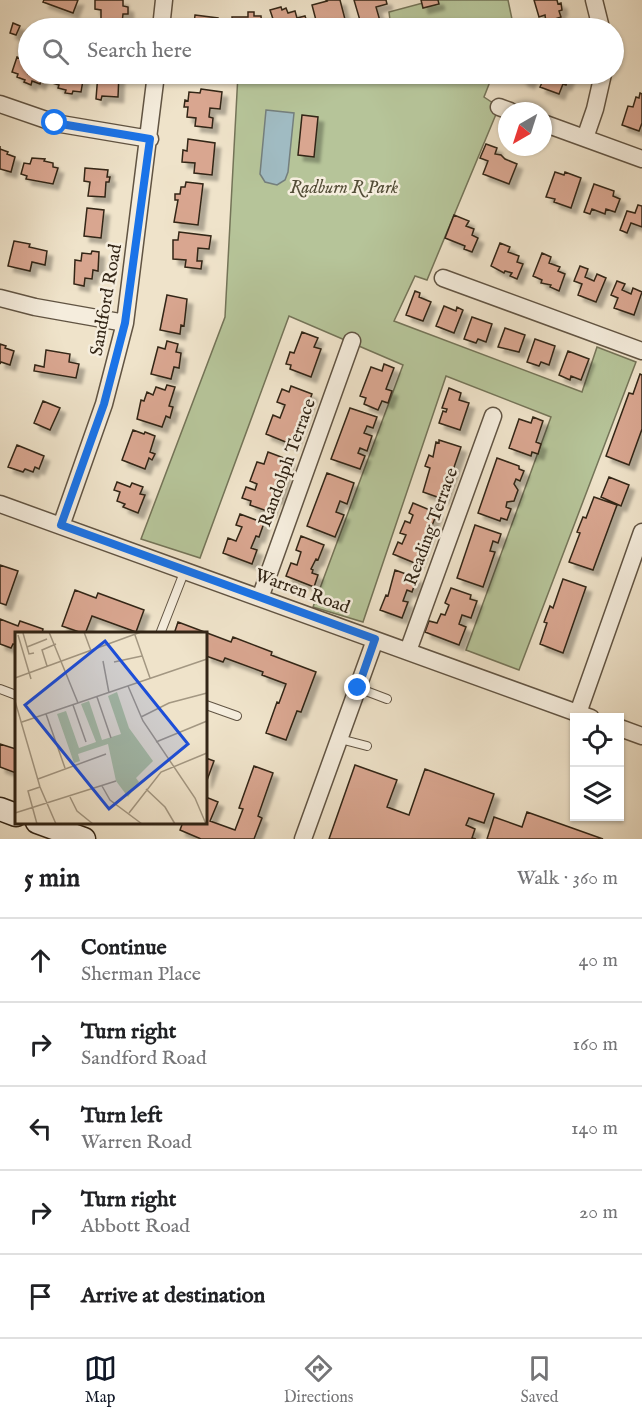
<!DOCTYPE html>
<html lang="en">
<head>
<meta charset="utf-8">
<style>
  body { margin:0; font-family:"IM FELL English",serif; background:#f6f6f6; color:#202124 }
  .controls { position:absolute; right:18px; bottom:18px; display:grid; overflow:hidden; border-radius:0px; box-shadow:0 2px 4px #0004 }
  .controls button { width:54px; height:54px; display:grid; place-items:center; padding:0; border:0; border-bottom:2px solid #e0e0e0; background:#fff; color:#202124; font:30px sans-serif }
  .compass { position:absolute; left:498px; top:102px; width:54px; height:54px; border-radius:50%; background:#fff; box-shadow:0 2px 4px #0004; rotate:219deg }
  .stop { position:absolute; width:18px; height:18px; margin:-14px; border:4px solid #1a73e8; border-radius:50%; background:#fff }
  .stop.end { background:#1a73e8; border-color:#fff; box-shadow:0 2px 6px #0008 }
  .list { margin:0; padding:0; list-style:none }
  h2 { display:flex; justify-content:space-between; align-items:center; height:78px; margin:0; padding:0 24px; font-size:26px }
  h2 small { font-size:20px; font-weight:400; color:#757577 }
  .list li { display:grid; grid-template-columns:39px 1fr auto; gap:18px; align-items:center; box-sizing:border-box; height:84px; padding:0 24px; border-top:2px solid #e0e0e0 }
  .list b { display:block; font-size:22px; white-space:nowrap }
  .list p { margin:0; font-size:20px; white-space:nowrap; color:#757577 }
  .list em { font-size:20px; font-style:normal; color:#757577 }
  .icon { flex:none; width:33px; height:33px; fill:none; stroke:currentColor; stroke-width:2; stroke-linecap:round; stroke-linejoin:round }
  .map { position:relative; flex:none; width:642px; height:839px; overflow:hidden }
  .search { position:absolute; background:#fff; box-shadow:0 2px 4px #0004; left:18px; right:18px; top:18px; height:66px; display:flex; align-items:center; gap:15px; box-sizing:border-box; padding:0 21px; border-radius:33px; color:#757577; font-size:22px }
  .sheet { height:498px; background:#fff }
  nav { display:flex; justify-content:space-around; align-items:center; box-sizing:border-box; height:84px; border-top:2px solid #e0e0e0; background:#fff; font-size:16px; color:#757577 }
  nav a { display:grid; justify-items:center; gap:3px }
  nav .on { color:#111827 }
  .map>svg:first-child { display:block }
  .green { fill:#b6c499; stroke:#747458; stroke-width:1.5 }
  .water { fill:#a0bbc2; stroke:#747f7d; stroke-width:1.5 }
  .building { fill:#d9a690; stroke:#322516; stroke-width:1.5; filter:url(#shadow) }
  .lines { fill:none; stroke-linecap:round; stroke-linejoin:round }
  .service-casing { stroke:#615443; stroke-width:10 }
  .minor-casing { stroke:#615443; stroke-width:19 }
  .secondary-casing { stroke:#322516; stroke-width:25 }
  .service { stroke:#f5eddd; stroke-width:8 }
  .minor { stroke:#f5eddd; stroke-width:16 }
  .secondary { stroke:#f5eddd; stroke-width:22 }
  .route { stroke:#1a73e8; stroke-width:8 }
  .labels { text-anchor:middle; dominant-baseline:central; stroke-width:5; stroke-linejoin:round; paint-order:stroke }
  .park-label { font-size:18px; font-style:italic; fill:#534d37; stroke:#f5eddd }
  .street-label { font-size:18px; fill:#322516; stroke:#f5eddd }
  .inset-road { fill:none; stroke:#a39782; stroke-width:1.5 }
  .view { fill:#1d4ed8; fill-opacity:0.15; stroke:#1d4ed8; stroke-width:3 }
  .inset-edge { fill:none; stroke:#322516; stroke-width:3 }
</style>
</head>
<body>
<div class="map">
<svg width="642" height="839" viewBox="0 0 642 839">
  <defs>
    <filter id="shadow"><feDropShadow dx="5.5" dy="5.5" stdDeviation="1.5" flood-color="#0004"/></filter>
  </defs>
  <rect width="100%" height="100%" fill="#efe3ca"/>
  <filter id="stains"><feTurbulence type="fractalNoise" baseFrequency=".00333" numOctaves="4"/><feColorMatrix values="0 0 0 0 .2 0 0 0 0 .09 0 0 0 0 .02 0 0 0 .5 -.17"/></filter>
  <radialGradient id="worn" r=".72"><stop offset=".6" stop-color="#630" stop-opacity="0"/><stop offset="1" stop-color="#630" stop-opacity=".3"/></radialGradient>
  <!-- green -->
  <path class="green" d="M434,0H508L513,24L511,28H391L389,12Z
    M238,74H493L484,97L499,107L427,280L415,276L394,321L582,392L597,347L636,362L519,670L466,650L551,417L446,376L363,622L313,607L403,365L289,316L200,558L141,539L225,317Z"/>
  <!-- water -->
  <path class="water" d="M266,110L294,113L288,172L285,180L277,185L265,182L260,174Z"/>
  <!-- building -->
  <path class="building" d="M44,0H78L73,13L43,2Z
    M95,0H123V6L128,7V14H123L122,23L101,22V10L95,9Z
    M326,0H340L347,27L318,28L312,5L327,1Z
    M354,0H386L387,4L376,7L380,21L366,25V23L361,24Z
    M421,0H438L439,4L423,8Z
    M534,0H557L558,4L561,3L562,10L559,11L561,17L546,22L545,15L539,17Z
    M281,7L282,10L286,8L288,13L295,11L297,18L305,16L308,25L295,28H285L284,26L276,28L270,10Z
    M248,12H254V16H261L262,28H233L232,17H248Z
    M195,15L218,18L217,28H222H190L191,24H194Z
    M13,23L20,26L16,35L10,33Z
    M17,57L28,61V74H43L40,84L32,81L31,85L24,82L25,80L17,77L18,74L12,72Z
    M54,74H84L81,92L73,91L72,94L65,93L66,90L58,88L59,85L52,83Z
    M98,74H119L118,97L102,96L101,100L96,99Z
    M515,74H533L529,83L522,80L523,78L515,75Z
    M546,74H570L566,85L563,84L559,94L540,87Z
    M201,89L222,92L220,109L210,108L209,117L213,118L212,128L195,126L196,118L187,117L188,107H184L185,100L188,101L189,92L200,93Z
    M640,93L642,94V123L639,131L622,125L628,106L633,107L636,97L639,98Z
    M302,115L318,117L314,157L298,155Z
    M188,139L215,143L212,175L194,173L195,163L182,162L183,150L187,151Z
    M486,144L497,148L495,154L501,155L505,159L517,164L509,184L483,174L488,161L480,158Z
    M0,146V149L8,152L7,154L15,157L11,172L0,169Z
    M32,158L45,159L44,161L53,163V167L58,168L53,184L26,179L27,176L21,174L24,163L30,164Z
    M85,168L108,170L107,177H110L109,182H106L105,197L88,196L90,182L84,181Z
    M555,172L564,175L565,172L581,178L571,208L554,202L555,199L546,197Z
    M186,182L203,184L198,225L174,222L178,200H175V194H180L181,187H185Z
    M594,184L614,191L613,196L620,199L615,212L606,209L605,214L592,209L590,214L584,212Z
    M638,205L642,206V227L631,223L627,233L620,230L627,211L635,213Z
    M87,208L104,210L101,238L84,236Z
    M454,215L469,221L466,226L474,229L472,235L478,238L472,252L464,249L465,246L445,238Z
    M179,232L211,236L209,249L198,248L197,261H202L201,269L185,267L186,260L173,259V240H178Z
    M14,241L30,244L29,247L47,251L45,265L32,262L30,271L8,266Z
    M500,243L510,247L508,252L519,256L517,262L523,264L517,279L510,276L512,273L505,271L504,273L491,266Z
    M92,251L99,252L98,271L93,270L92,279L85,278L84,286L74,284L75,260L81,261L82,253L91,254Z
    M542,253L551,257L549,263L560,267L558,271L565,274L559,291L550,287L551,285L541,283L542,280L533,276Z
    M580,266L588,269L585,277L594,281L597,274L606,278L596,302L578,295L582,284L574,281Z
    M617,281L625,284L622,290L631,294L633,288L642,292L634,315L614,308L618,298L611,295Z
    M415,291L420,293L419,297L431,302L423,321L406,315Z
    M167,295L187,299L184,326L181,325L180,334L160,330Z
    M444,306L456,311L457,307L463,310L454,333L436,326Z
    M472,317L492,324L486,342L478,339L476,343L464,339Z
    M505,328L525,335L519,352L498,347Z
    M302,332L318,338L314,347L321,349L311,377L290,369L291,365L286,364L290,352L294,353Z
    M535,339L555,346L549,365L541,362L539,366L527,362Z
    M167,341L178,344L176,352L181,353L179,368L174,367L171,379L151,374L158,347L165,349Z
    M0,344L6,346L5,348L14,351L10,365L1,362L0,364Z
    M46,350L70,354L69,362L79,364L76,378L34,371L35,365L44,367Z
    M568,351L589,359L581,380L571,376L570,380L559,375Z
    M384,364L394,368L386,389L392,391L388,403L382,401L378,410L364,404L366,398L360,396L371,367L382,371Z
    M640,374L642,375V429L629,465L606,456L629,393L633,394Z
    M167,385L175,387L169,406L173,407L170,418L166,416L162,427L137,419L141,400L144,401L147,392L153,395L156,387L165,390Z
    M291,386L312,394L293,445L266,434L273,415L280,418L285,405L277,402L282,389L289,392Z
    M449,388L461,393L459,400L469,403L460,430L439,423L443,411L446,412L447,409L442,408Z
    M43,401L60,408L50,430L34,423Z
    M350,408L377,417L373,428L367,426L364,433L372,436L367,451L360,448L358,453L365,456L360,469L331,459Z
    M533,417L543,421L536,442L541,444L538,454L532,452L531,456L509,448L519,419L531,423Z
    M133,430L144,434L145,432L155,436L150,452L155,454L152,460L149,458L145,469L122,460Z
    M439,440L461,447L443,499L423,492L430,468L425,466L429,455L433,457L436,442L439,443Z
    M17,445L44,456L39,469L35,467L33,472L25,469L23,472L8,467Z
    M268,452L289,460L278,499L275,498L270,512L250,505L251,501L242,498L246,487L255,490L257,484L250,481L257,462L264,464Z
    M497,458L519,466V469L524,471L520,481L516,479L514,484L518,490L514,501L507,502L506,507L511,509L507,520L501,518L500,521L478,513Z
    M327,473L354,483L347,504L340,501L336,512L344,515L335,537L307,526Z
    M609,477L629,485L621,506L601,497Z
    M117,482L130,487L132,483L143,487L140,494L145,495L138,513L123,507L125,504L117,501L120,492L114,490Z
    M594,497L617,505L593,570L569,562L580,533L577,532L583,517L586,518Z
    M413,503L437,513L417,564L393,554L398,542L402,544L406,535L400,533L405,521L410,523L413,515L409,513Z
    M240,514L264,523L259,537L256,536L251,548L257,550L252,564L223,553L228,538L236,541L242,527L236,525Z
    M475,525L501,534L498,543L493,541L490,551L495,552L483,587L457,578Z
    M301,536L324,545L318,560L316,559L311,569L313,570L312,573L318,575L314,587L286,576L291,563L297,565L301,552L296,550Z
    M0,565L18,571L6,605L0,603Z
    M395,570L417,578L412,592L407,590L403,601L408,602L402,618L380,610L386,595L388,596Z
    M563,579L586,587L563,653L540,644L547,623L544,622L550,606L553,608Z
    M451,588L471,595L470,599L477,601L471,618L462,615L459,624L466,627L459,645L425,632L429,621L437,623L441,614L445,615L449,605L445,603Z
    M75,590L96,598L98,593L144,610L136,632L92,616L85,634L62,626Z
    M0,619L18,626L20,621L43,629L42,634H16V645L13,644L11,648L0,644Z
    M178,622L231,642L233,637L272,652L271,655L316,672L301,712L297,711L286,740L266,733L277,702L279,703L286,684L262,675L263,672L225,658L223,662L206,656V634H174Z
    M0,744L16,749V773L0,767Z
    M206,758L214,761L206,783Z
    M355,765L397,780L387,807L409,815L425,769L494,794L484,823L469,818L466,825L475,829L472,838L476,839H329Z
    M254,766L273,773L258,816L262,818L254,839H201L180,830L183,822H206V797L218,802L210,821L235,830L243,809L239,808Z
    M527,812L603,839H487L494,817L522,827Z"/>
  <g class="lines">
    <!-- service casing -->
    <g class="service-casing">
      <path id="service" d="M160,634L185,570
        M358,688L387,699
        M0,689L16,695
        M206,705L237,716
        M340,739L367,746"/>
    </g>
    <!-- minor casing -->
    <g class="minor-casing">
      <path id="minor" d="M594,0L601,28
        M161,28L164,0
        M0,104L55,123L150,139
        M499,107L510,111
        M543,123L642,159
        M585,138L595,109L603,74
        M443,278L642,351
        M0,298L35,307L125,323
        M0,504L591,718
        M61,526L104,404L125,323L156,74
        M260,598L352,341
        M408,651L493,416
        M578,713L642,532
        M620,728L642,736
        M303,839L375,640"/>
    </g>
    <!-- secondary casing -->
    <g class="secondary-casing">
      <path id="secondary" d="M0,809L16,815
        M37,822L84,839"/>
    </g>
    <!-- service -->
    <use href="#service" class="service"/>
    <!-- minor -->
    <use href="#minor" class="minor"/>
    <!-- secondary -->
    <use href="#secondary" class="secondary"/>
  </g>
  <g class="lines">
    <!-- route -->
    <path class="route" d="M55,123L150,139L125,323L104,404L61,525L375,639L358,688"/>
  </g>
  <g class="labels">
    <!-- park labels -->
    <g class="park-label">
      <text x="344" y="188">Radburn R Park</text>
    </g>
    <!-- street labels -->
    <g class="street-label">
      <text transform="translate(107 300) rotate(-80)">Sandford Road</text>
      <text transform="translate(288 463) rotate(-70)">Randolph Terrace</text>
      <text transform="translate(432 527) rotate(-70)">Reading Terrace</text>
      <text transform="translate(302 592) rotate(20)">Warren Road</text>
    </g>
  </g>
  <!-- overview -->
  <g transform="translate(15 632)">
    <rect width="192" height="192" fill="#efe3ca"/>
    <path d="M102,60L114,96L138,129L121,146L124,150L113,165L101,149L93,112L63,122L65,129L59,131L42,82L51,79L64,116L81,110L66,72L74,69L87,108L106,102L93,64Z" fill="#b6c499"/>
    <path class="inset-road" d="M34,0L63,71M69,0L76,19M8,1L14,22L19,21M3,3L16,47M120,3L135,46M12,15L32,7M88,29L94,61M99,30L127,24M32,34L27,18L41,12M0,46L126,0M113,54L128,89L180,166L191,192M82,65L96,106M0,69L25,155L41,192M58,73L71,110M31,82L50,136M126,85L154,71L192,61M7,90L192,27M141,110L192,89M23,147L91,122M87,154L95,168L127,192M131,157L150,175L160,192M55,165L62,179L78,192M0,181L101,149M114,181L146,140L192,121M22,192L13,159L25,155"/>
    <path class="view" d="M90,9L173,112L94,177L10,73Z"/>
    <rect width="192" height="192" class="inset-edge"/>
  </g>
  <rect width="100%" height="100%" filter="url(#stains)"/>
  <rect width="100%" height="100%" fill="url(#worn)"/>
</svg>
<div class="controls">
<button><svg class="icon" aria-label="locate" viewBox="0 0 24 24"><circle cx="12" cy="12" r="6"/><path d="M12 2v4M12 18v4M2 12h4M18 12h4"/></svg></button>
<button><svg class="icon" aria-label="layers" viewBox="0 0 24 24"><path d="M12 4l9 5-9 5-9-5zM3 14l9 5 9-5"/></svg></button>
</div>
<svg class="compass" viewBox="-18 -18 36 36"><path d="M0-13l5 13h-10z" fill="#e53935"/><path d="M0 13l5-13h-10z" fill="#757577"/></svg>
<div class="stop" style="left:55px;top:123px"></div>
<div class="stop end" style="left:358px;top:688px"></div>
<div class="search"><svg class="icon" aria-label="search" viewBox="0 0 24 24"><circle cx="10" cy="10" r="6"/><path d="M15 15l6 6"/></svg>Search here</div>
</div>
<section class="sheet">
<h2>5 min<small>Walk · 360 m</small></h2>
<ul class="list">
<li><svg class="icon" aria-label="ahead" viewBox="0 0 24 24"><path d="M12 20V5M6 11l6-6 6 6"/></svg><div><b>Continue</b><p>Sherman Place</p></div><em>40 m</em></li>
<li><svg class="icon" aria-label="right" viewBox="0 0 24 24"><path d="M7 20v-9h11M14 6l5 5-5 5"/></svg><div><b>Turn right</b><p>Sandford Road</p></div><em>160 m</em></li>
<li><svg class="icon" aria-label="left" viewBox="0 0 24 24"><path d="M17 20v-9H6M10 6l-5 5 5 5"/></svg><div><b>Turn left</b><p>Warren Road</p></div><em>140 m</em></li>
<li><svg class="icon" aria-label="right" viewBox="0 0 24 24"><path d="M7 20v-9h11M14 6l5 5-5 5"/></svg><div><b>Turn right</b><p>Abbott Road</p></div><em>20 m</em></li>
<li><svg class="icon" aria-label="arrive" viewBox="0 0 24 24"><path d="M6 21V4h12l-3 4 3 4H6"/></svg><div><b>Arrive at destination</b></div></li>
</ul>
</section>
<nav>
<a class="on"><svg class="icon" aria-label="map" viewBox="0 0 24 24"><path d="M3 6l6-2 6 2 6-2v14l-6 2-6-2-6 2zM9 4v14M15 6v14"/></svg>Map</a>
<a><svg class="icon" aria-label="directions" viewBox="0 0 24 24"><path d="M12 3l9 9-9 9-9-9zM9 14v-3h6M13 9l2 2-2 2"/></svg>Directions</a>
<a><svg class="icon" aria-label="saved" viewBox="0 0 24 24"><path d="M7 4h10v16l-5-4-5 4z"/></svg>Saved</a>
</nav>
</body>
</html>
